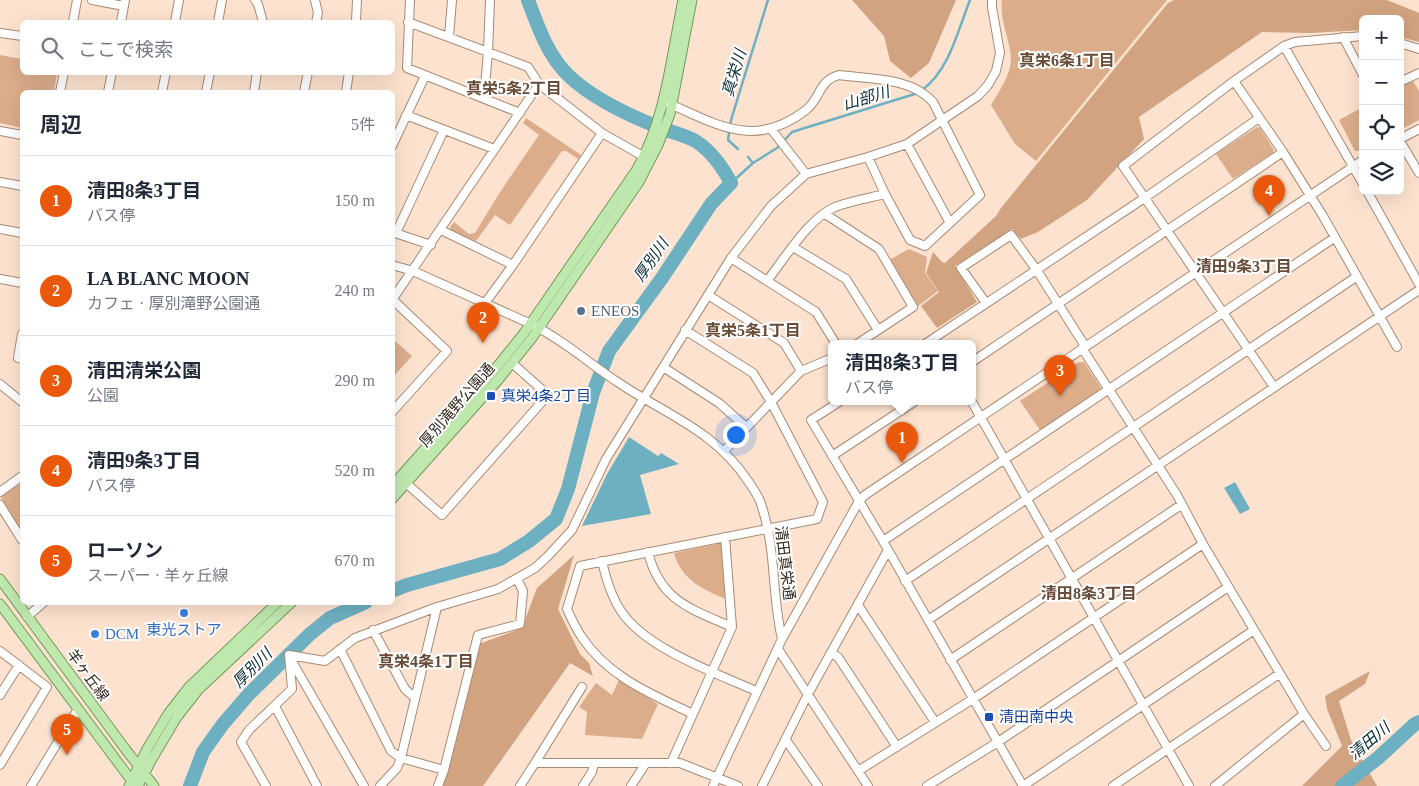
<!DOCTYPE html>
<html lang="ja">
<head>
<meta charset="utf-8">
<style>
  body { margin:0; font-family:"Times New Roman","Noto Sans JP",serif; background:#f6f6f7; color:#1f2937 }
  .controls { position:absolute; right:15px; top:15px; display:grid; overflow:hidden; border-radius:8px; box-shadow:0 5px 20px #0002 }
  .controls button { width:45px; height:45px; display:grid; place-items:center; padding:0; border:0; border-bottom:1px solid #e0e1e3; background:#fff; color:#1f2937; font:25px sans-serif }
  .you { position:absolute; left:735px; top:434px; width:18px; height:18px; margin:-12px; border:4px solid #fff; border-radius:50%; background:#1a73e8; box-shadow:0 0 0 8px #1a73e833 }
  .badge { display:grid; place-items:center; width:32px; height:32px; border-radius:50%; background:#ea580c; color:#fff; font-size:16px; font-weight:700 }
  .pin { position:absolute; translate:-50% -41px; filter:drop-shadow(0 1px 2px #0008) }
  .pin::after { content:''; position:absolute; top:26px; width:18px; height:15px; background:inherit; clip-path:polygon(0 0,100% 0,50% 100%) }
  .popup { position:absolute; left:828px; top:340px; width:148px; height:65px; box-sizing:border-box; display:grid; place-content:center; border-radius:8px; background:#fff; filter:drop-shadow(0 1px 4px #0005); font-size:16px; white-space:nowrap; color:#747a83 }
  .popup b { font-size:19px; color:#1f2937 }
  .popup::after { content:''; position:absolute; left:50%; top:100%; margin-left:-10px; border:10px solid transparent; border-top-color:#fff }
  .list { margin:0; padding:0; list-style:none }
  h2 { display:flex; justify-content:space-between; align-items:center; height:65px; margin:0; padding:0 20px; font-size:21px }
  h2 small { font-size:16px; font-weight:400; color:#747a83 }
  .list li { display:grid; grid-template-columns:32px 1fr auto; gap:15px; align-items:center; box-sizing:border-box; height:90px; padding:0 20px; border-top:1px solid #e0e1e3 }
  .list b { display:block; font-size:19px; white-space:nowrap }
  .list p { margin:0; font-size:16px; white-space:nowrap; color:#747a83 }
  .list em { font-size:16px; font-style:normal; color:#747a83 }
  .icon { flex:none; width:28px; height:28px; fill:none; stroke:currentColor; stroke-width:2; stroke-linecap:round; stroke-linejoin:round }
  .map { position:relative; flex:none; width:1419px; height:786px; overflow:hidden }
  .search { position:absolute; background:#fff; box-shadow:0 5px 20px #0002; left:20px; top:20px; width:375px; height:55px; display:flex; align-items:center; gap:12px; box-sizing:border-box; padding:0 18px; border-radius:8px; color:#747a83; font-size:19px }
  .panel { position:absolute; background:#fff; box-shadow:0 5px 20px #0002; left:20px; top:90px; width:375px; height:515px; border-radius:8px }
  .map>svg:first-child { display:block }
  .green { fill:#dbad8b }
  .forest { fill:#d1a380 }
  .water { fill:#6db0c2 }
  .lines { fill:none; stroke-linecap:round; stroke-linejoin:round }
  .stream { stroke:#6db0c2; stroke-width:2.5 }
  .river { stroke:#6db0c2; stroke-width:14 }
  .minor-casing { stroke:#a88a73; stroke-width:10 }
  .major-casing { stroke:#739a5a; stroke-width:11 }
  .minor { stroke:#fff; stroke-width:8 }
  .major { stroke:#bfe8af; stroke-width:9 }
  .service-dot { fill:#5c6f8a; stroke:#fff; stroke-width:2 }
  .transit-dot { fill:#1a4fb4; stroke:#fff; stroke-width:2 }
  .shop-dot { fill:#3f7fe0; stroke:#fff; stroke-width:2 }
  .labels { text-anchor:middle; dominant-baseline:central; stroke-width:4; stroke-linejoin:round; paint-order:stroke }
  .service-label { font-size:15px; fill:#4e5e75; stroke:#fff; text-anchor:start }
  .transit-label { font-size:15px; fill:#164399; stroke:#fff; text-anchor:start }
  .street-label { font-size:15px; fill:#33271e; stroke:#fff }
  .shop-label { font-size:15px; fill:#366cbe; stroke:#fff }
  .neighbourhood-label { font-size:16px; font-weight:bold; fill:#684c37; stroke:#fff }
  .water-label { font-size:16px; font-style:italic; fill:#0c2e36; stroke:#fff }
</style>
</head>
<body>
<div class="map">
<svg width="1419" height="786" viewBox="0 0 1419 786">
  <rect width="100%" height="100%" fill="#fde3cf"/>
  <!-- green -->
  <path class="green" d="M1002,0H1167L1036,161L1015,144L991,105C999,91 1011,75 1011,58C1010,39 999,20 1002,0Z
    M0,55L22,59V72L57,73L54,92H22V128L0,123Z
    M1413,81L1419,91V120L1400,130V87Z
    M1363,107V151H1355L1339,120Z
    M526,118L581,155L578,159L566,151H562L510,225L495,215L476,241L452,231L450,227L454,222L469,234L475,233L500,192L539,135L523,123Z
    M1257,127L1260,128L1274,150L1273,153L1233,179L1216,154Z
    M909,249L927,257L925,273L938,291L918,306L889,260Z
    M394,340L412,356L393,377L392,342Z
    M1079,362H1084L1101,388L1100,391L1040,430L1020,401Z
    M22,483V532L1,498L2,495Z
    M722,543L724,546L728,600C704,590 681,580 674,553Z
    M619,680L658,704L642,739L585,735L587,712L579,707L596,683L612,695Z"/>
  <!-- forest -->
  <path class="forest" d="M852,0H956L929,63L911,78L890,61L884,36Z
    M1174,0H1387L1419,13V42L1400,37V19H1363V30L1311,33L1262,32L1139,117L1144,139L1087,200L1038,232L1021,239L1012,229L955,266L977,302L937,328L921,306L939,292L926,273L933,252L942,262L945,263L996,216L1001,208L1168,3Z
    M574,555L558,609L580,654L589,663L593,676L570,663L483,786H442L449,768L479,644L522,628L537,588Z
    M1370,671L1365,684L1339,701L1351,740L1377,786H1302L1342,746L1327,709L1325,696Z"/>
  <!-- water -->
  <path class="water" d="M629,437L658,456L661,453L679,464L640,475L651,514L582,526L607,474Z
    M1235,482L1250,509L1240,514L1224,488Z"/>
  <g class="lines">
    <!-- stream -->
    <path class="stream" d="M922,90C949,71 958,30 970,0
      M738,149L728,140L731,120L768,0
      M748,157L753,163
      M731,183L753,163L777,148L792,132L918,93"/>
    <!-- river -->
    <path class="river" d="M392,591L407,585L500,559L529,541L556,519L568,489L593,393L609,351L662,278L711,204L731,183C723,168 712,152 697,142C686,135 670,132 658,127C628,115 593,99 569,76C548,56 538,27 528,0
      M190,786L203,752L223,724L249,694L310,634L330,618L366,602
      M1342,786L1378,758L1415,724L1419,722"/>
    <!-- minor casing -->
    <g class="minor-casing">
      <path id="minor" d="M92,0L124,6
        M255,0L258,4L263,22
        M315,0L318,13L316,22
        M410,0L407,68L520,113
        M73,22L77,0
        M121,22L125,0
        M175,22L179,0
        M218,22L222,0
        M356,22L357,0
        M408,22L528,67L539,84
        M0,33L22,36
        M449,37L452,0
        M1343,37L1363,75
        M1400,43L1419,49
        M1284,46L1363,184
        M1234,81L1283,152L1323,216L1397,347
        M1400,82L1419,73
        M60,92L64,72
        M108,92L112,72
        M162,92L166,72
        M206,92L210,72
        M254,92L257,72
        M304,92L308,72
        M346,92L349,72
        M484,98L488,52L490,0
        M663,101C715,123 753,151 806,110C821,98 818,81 839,75C869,79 911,77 933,102L980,195L925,246L910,240L885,194L868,157
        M406,115L494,149
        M771,129L806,174
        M0,131L22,135
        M1400,139L1419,129
        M1400,141L1419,173
        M907,144L950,223
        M392,146L425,76
        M0,182L22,186
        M1367,191L1419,284
        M825,214L879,249L913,307L857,344
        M0,229L22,233
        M441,230L513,265
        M392,232L431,245
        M396,233L444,130
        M793,247L846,279L878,330
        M731,258L816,312L836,344
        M392,265L413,271L531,324C562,339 590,364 619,383C667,415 715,431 748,481C752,487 757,494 760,501C777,548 771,592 782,639L713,786
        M0,279L22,283
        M767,281C785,258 809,218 835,207C851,201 869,198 885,194
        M708,295L784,343L801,371
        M392,299L447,351L392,412
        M392,300L539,84L602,133L648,159
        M485,303L513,265L602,133
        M986,303L961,268L1011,235L1036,269L1085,346
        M685,330L753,373L771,402L823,502L817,519L580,566L567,609C571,618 576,628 581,636C608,677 651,694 693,714
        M22,334L18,358L22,359
        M925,344L1146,197L1259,118
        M1082,348L1177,495L1203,544L1304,714L1215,786
        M972,362L1283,152
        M663,367L719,403L746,427
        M0,384L22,402
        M1274,387L1123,166L1234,81L1284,46L1295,42L1363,36
        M839,402L811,420L883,541L1023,786
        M972,402L1189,786
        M724,451L801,371L832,358
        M832,456L914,402
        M406,483L442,515L548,395L512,363
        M0,492L22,476
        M0,505L22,540
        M883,541L1334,238
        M648,552C660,601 691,609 732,627
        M602,561C606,579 611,596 621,611C646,649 716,673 756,691
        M905,581L1356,277
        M858,605L935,722
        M27,617L44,602
        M928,620L1419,290
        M373,630L405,689L415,698
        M782,639L859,501L865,495L1363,160
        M340,649L391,751L401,758L444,770
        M778,649L868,786
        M0,651L47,687L0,765
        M831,653L838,657L897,747
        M290,658L364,786
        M950,660L1181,505
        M0,695L19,665
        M275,706L317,786
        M1304,714L1326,746
        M786,740L818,786
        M535,763L582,687
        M671,763L732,627L725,537
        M858,771L973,699L1203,544
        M31,786L78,709
        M266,786L241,742L249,730L292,689L289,655L325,661L355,638L437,607L498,589L535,568L548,556L572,530L606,459L731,258L771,206L806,174L868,157L907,144L978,96L988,85L996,71L1000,53L992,7V0
        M380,786L397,768L401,758L437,607
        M438,786L444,770L478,635L520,624L523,591L517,579
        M520,786L535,763H680L738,786
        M583,786L592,772L594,763
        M631,786L646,763
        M762,786L808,694L888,550
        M927,786L998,742L1228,587
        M1023,786L1254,630
        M1113,786L1279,674"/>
    </g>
    <!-- major casing -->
    <g class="major-casing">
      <path id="major" d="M392,486L492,373L524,333L637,169C666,118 671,57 683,0
        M392,499L499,379L532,338L639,182L658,145L670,114L692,0
        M0,579L126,750L154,786
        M0,604L134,784
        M129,786L147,749L168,714L189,687L278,602
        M138,786L152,759L177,717L198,690L292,602"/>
    </g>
    <!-- minor -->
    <use href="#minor" class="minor"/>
    <!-- major -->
    <use href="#major" class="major"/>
  </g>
  <!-- markers -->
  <circle class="service-dot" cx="581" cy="311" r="5"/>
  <g class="transit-dot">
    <rect x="486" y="391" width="10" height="10" rx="2.5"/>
    <rect x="984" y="712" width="10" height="10" rx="2.5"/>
  </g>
  <g class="shop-dot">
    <circle cx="184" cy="613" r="5"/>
    <circle cx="95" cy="634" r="5"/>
  </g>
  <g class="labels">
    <!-- service labels -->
    <g class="service-label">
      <text x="591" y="311">ENEOS</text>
    </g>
    <!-- transit labels -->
    <g class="transit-label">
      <text x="501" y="396">真栄4条2丁目</text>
      <text x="999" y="717">清田南中央</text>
    </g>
    <!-- street labels -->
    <g class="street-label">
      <text transform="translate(457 405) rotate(-49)">厚別滝野公園通</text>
      <text transform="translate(785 563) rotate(83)">清田真栄通</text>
      <text transform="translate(88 675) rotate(54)">羊ヶ丘線</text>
    </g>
    <!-- shop labels -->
    <g class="shop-label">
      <text x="184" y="630">東光ストア</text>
      <text x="105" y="634" text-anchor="start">DCM</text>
    </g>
    <!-- neighbourhood labels -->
    <g class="neighbourhood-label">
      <text x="1067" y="60">真栄6条1丁目</text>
      <text x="514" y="88">真栄5条2丁目</text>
      <text x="1244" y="266">清田9条3丁目</text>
      <text x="753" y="330">真栄5条1丁目</text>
      <text x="1089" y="593">清田8条3丁目</text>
      <text x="426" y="661">真栄4条1丁目</text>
    </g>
    <!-- water labels -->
    <g class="water-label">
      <text transform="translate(734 73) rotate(-73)">真栄川</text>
      <text transform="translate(866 98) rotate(-17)">山部川</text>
      <text transform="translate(651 260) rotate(-55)">厚別川</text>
      <text transform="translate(252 668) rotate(-45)">厚別川</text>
      <text transform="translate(1369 741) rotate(-40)">清田川</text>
    </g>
  </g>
</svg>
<div class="controls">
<button>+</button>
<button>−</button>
<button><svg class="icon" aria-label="locate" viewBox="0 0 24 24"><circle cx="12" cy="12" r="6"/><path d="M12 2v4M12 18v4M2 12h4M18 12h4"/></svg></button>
<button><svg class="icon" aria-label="layers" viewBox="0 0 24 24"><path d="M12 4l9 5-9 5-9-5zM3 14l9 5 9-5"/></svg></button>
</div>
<div class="you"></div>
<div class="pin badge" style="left:902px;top:463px">1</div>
<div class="popup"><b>清田8条3丁目</b>バス停</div>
<div class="pin badge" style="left:483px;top:343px">2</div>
<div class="pin badge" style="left:1060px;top:396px">3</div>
<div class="pin badge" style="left:1269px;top:216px">4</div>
<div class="pin badge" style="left:67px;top:755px">5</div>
<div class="search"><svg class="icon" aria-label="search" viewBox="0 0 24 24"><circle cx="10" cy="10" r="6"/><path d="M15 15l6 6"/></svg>ここで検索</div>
<section class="panel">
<h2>周辺<small>5件</small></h2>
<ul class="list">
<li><span class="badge">1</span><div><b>清田8条3丁目</b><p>バス停</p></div><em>150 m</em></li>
<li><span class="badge">2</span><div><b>LA BLANC MOON</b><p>カフェ · 厚別滝野公園通</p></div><em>240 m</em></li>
<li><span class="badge">3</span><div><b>清田清栄公園</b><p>公園</p></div><em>290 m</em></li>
<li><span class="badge">4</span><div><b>清田9条3丁目</b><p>バス停</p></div><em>520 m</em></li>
<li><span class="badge">5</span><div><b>ローソン</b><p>スーパー · 羊ヶ丘線</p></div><em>670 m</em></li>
</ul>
</section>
</div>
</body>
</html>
